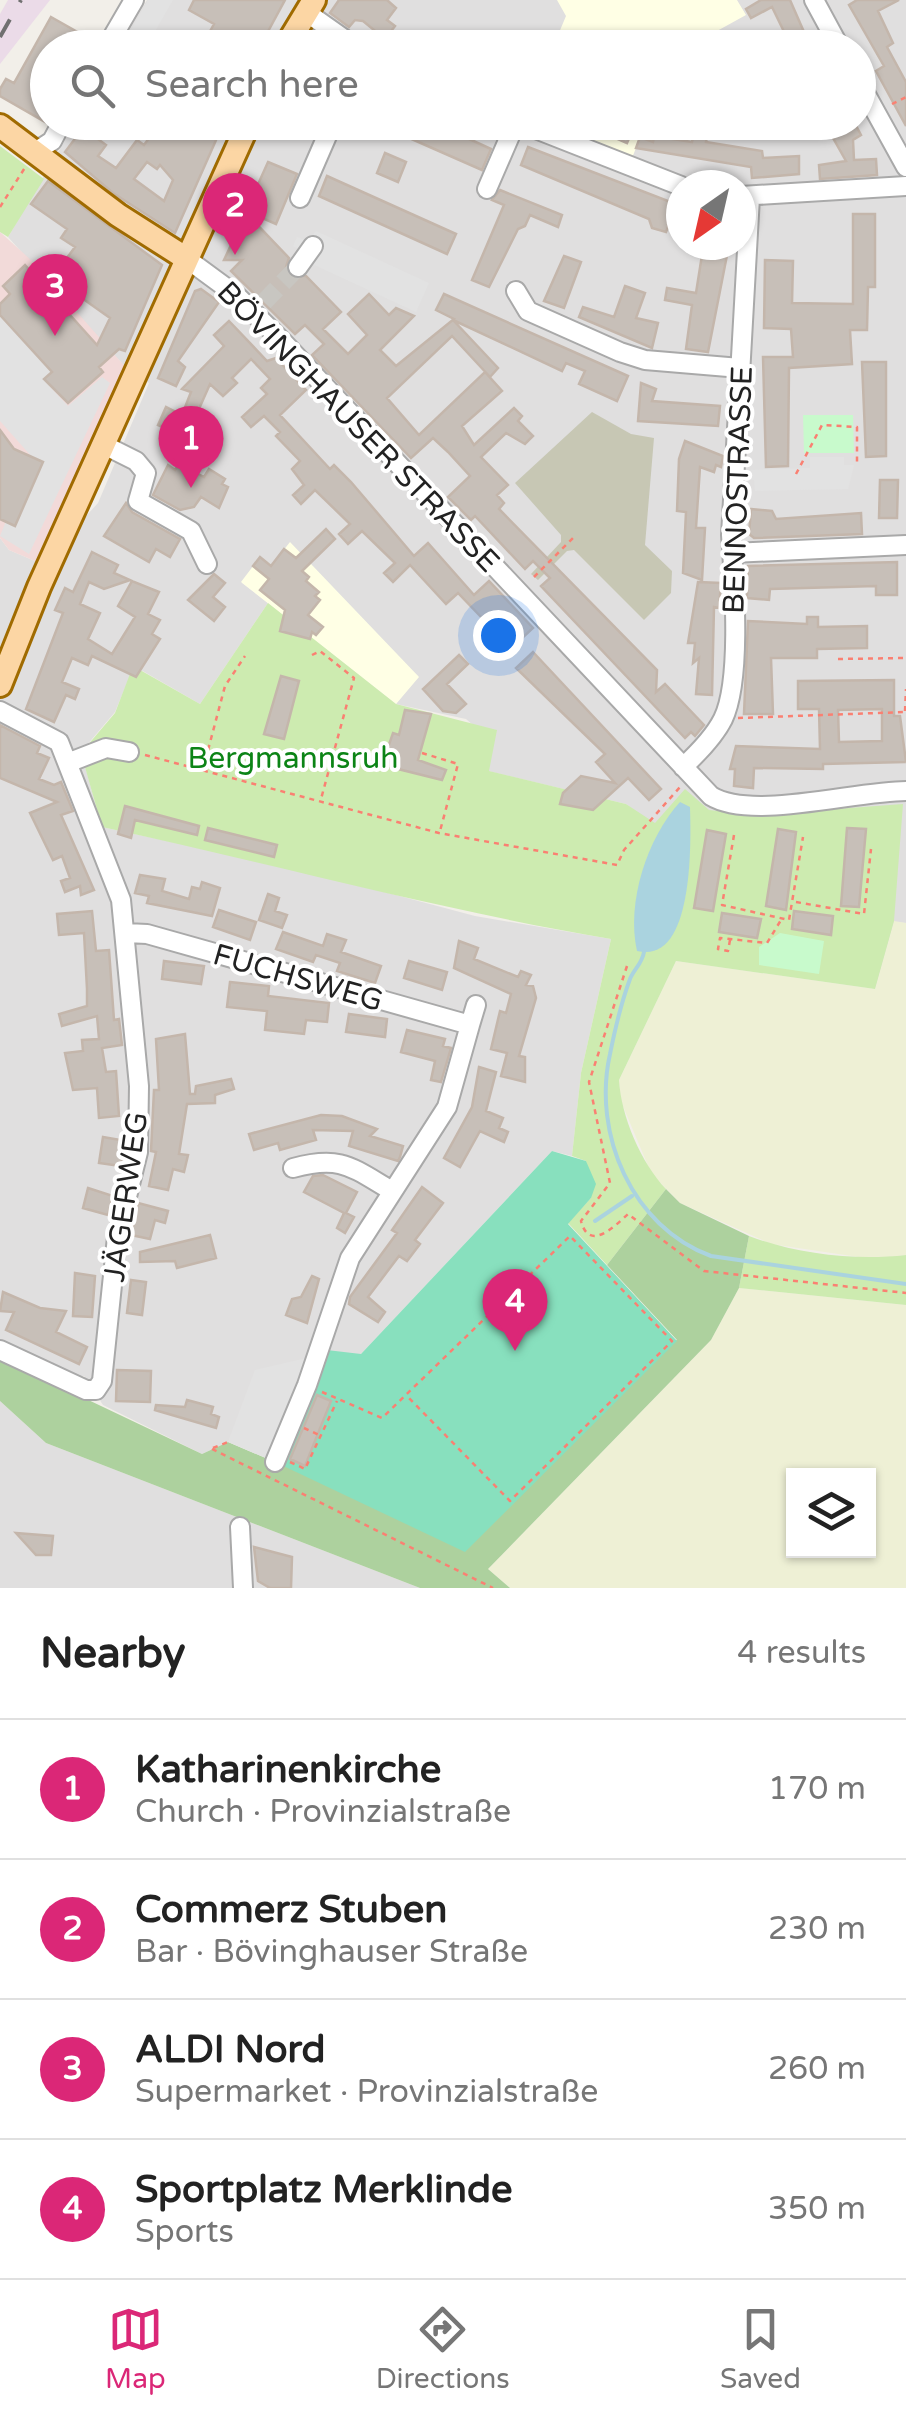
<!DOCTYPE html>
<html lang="en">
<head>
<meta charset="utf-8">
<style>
  body { margin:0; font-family:"Varela Round",sans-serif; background:#f2f2f2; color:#222 }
  .controls { position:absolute; right:30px; bottom:30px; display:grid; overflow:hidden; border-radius:0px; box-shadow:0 2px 8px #0004 }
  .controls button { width:90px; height:90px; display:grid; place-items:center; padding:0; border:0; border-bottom:2px solid #e0e0e0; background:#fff; color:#222; font:50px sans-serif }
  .compass { position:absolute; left:666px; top:170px; width:90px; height:90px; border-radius:50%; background:#fff; box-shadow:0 2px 8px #0004; rotate:214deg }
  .you { position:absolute; left:498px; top:635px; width:35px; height:35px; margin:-25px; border:8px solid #fff; border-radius:50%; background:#1a73e8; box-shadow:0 0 0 15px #1a73e833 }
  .badge { display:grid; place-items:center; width:65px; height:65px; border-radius:50%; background:#db2777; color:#fff; font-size:32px; font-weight:700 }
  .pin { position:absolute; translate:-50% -82px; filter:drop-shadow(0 2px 5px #0008) }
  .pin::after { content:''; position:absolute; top:52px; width:35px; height:30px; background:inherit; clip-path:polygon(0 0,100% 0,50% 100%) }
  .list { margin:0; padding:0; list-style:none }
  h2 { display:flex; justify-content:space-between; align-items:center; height:130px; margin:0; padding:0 40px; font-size:42px }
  h2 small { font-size:32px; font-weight:400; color:#767676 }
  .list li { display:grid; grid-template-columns:65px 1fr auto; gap:30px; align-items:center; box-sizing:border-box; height:140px; padding:0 40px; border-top:2px solid #e0e0e0 }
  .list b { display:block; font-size:38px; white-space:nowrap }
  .list p { margin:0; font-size:32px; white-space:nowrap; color:#767676 }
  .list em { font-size:32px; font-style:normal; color:#767676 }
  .icon { flex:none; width:55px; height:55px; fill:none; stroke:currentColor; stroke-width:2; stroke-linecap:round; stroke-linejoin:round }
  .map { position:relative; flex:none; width:906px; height:1588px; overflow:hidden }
  .search { position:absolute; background:#fff; box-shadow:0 2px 8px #0004; left:30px; right:30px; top:30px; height:110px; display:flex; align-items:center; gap:25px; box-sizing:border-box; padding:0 35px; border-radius:55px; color:#767676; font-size:38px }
  .sheet { height:690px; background:#fff }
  nav { display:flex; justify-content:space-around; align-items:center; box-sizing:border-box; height:140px; border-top:2px solid #e0e0e0; background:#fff; font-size:28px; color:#767676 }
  nav a { display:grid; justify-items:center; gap:5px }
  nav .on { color:#db2777 }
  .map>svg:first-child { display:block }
  .residential { fill:#e0dfdf; fill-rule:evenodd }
  .commercial { fill:#f2dad9 }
  .industrial { fill:#ebdbe8 }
  .education { fill:#ffffe5 }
  .construction { fill:#c7c7b4 }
  .farmland { fill:#eef0d5; fill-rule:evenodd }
  .grass { fill:#cdebb0 }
  .forest { fill:#add19e }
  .park { fill:#c8facc }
  .pitch { fill:#88e0be }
  .parking { fill:#e2e2e2 }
  .water { fill:#aad3df }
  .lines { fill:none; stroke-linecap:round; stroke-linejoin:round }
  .stream { stroke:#aad3df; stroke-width:4 }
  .building { fill:#c7bfb8; stroke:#c4b6ab; stroke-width:2.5; fill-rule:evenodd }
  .minor-tunnel { stroke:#c8c6c1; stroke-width:18; stroke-dasharray:18 9; stroke-linecap:butt }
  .minor-casing { stroke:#a9a9a9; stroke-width:22 }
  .major-casing { stroke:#a06b00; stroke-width:28 }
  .path { stroke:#fa8072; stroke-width:2.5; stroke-dasharray:5 5; stroke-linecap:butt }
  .minor { stroke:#fff; stroke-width:18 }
  .major { stroke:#fcd6a4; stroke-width:22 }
  .rail { stroke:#707070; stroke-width:4; stroke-dasharray:20 20; stroke-linecap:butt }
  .labels { text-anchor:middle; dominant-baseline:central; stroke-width:8; stroke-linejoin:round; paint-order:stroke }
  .street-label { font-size:30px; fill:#222; stroke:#fff }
  .park-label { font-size:30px; fill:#0c8416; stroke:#fff }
</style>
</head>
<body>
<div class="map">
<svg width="906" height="1588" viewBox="0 0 906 1588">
  <rect width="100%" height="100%" fill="#f2efe9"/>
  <!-- residential -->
  <path class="residential" d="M147,0H906V923L894,922L875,989L626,804L488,771L473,725L466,719L396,704L418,676L261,558L242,583L268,603L200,704L134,666L115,712L81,752L102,827L294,868L475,916L611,939L581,1073L572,1156L552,1151L361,1354L228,1442L202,1454L103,1405L84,1376H74L0,1341V538L9,550L42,564L98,503L149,383L128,370L8,237L75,123L858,122V48L119,47ZM681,185H741V245H681Z
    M0,1401L46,1443L420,1588H0Z"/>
  <!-- commercial -->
  <path class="commercial" d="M0,232L31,260L128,370L42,564L9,550L0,538Z"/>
  <!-- industrial -->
  <path class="industrial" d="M8,0H50L0,64V14Z"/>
  <!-- education -->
  <path class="education" d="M557,0H737L746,15L688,47H553L566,16Z
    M547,123H646L632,158Z
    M290,542L419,677L396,704L241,582L260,557L272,565Z"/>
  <!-- construction -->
  <path class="construction" d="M592,412L631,434L654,438L645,545L672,571L671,593L644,620L574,550L567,551L538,580L531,574L561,542V535L515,483Z"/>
  <!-- farmland -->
  <path class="farmland" d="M894,921L906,923V1255L872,1259L771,1244L680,1203L651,1173L620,1099L619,1080L676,961L875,989Z
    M739,1288L906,1305V1588H510L488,1569L711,1340ZM794,1476H868V1550H794Z"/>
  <!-- grass -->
  <path class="grass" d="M0,146L44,179L8,237L0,232Z
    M268,603L396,704L497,730L489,771L626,804L655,823L685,789L709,810L755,815L903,804L894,921L875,989L676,961L619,1080C621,1116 641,1163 666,1189L607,1265L568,1223L591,1198L586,1161L572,1156L581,1073L611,939C439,910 273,864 102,827L81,753L115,713L133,666L200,704Z
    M749,1236C796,1254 856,1261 906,1255V1305L739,1288Z"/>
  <!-- forest -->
  <path class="forest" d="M666,1189L680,1203L749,1236L739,1288L711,1340L488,1569L510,1588H420L46,1443L0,1401V1358L202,1454L228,1442L275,1462L677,1340L607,1265Z"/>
  <!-- park -->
  <path class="park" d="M853,415L854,453H804L803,415Z
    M780,933L824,941L819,974L759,965V947Z"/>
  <!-- pitch -->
  <path class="pitch" d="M552,1151L586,1161L596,1184L591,1198L568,1224L677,1341L465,1552L275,1462L318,1349L361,1354Z"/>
  <!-- parking -->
  <path class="parking" d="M148,0H173L146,47H121Z
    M316,231L429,283L416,312L310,263L313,256L293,246L297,237L308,241Z
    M0,316L51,372L44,380L68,406L102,377L110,383L29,554L0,536L32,457L0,421Z
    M810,457H844V465H854L848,489L755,491L754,480H745L744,470L810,468Z
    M315,1356L275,1462L228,1442L255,1370Z"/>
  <!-- water -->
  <path class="water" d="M680,802L690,807C691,843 694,965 637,951C626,903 647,838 680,802Z"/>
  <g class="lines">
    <!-- stream -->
    <path class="stream" d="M644,952C642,964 634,969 630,979C621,1003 615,1029 610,1054C592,1134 632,1227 711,1256L906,1284
      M595,1221L632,1196"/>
  </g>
  <!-- building -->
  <path class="building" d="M194,0H285L259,48H201L214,24L189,10Z
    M339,0H387L396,8L387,20L395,26L385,39L363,21L355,20L349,27L330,13Z
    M761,0H790L811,48H792L772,7L751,18L746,9Z
    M857,0H899L878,11L893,43L887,47L906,82V126L876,71L884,66L849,5Z
    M51,17L95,42L94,48H48L47,123L0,96V89L6,79L14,83Z
    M161,122H224L175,233L113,193L65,152L83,128L106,145L98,156L116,168L137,140L144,145ZM147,162L157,169L160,165L173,180L164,201L134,179Z
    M373,122H432L491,149L482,170Z
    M579,122H636L627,143Z
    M696,122H710L706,142L762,151L763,158L799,156V174L752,178L751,167L636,148L640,137L653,142L654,136L692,142Z
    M824,122H854L861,135L853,140L854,160L876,159L877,175L820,179L819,165L846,161Z
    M528,147L681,206L677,224L670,222L666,232L652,228L649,219L521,165Z
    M385,153L406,162L398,182L377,173Z
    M268,162L297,174L276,224L246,211Z
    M327,176L456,234L447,254L319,196Z
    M48,181L162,265L125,351L119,349L99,367L103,372L68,403L44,379L52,372L0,315V304L10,294L3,286L25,265L97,345L110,318L79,296L85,287L69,275L73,269L64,262L75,247L61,238L67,229L31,204Z
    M500,190L562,215L558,227L530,215L525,226L518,229L489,287L472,280L504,205L492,200Z
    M246,213L289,258L286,267L290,276H306L341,312L323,329L348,354L367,335L348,314L369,294L389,315L396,308L414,316L380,350L396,366L454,319L436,310L444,294L628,376L617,401L579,384L585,371L566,363L562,371L453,320L498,368L490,377L452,336L387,398L419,435L485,372L502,391L462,426L474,445L514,408L522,416L518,421L533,436L525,444L506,433L481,457L508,485L497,495L504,503L499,509L657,670L656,692L665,684L704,725L695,736L691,732L685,738L541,586L550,578L533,561L525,569L475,516L471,520L448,497L470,476L448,452L433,438L411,458L312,355L324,344L305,325L295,334L231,271L242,260H224Z
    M853,214H875V287H868L867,330H850L852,364L789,368L788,466L766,467L763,357H793L791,329L764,328L765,260L793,261L792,303L853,304Z
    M711,245H729L708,352L686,349L692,305L665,300L667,288L696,293L702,255H709Z
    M564,256L581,262L564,308L544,301Z
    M625,286L645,293L636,318L658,323L652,348L579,317L583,307L614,317Z
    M201,289L219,302L178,361L185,367L176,386L158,378L195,291Z
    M229,321L267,361L276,358L306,390L280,415L330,469L334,465L351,482L414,556L428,543L474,595L489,581L533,628L519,641L513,634L509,638L487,615L483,619L458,593L446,604L410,565L393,582L384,573L395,563L362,531L348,544L339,534L350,524L315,490L301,504L293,495L304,485L292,469L300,461L276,436L280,432L264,416L251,427L242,417L267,394L261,388L270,379L251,359L232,378L237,383L223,396L210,384L191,427L186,425L182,435L158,425L166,407L182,415L191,392L182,389L224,346L214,335Z
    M862,362H886V456L866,457Z
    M641,383L656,389L652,401L720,406L718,426L638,421Z
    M0,430L14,449L43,462L15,526L0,519Z
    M685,441L723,456L721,467L716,465L714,472L700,467L696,528H705L702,580L683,573L686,512L677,511L679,459Z
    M179,464L204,477L209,469L225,479L222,484L228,487L219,508L201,497L194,507L180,510L153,495L168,465L175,470Z
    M880,480H898L897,518H879Z
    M126,503L132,512L180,539L170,557L156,549L149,562L104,536Z
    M751,509L772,511L776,519L861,513L862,534L754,538L749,534Z
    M326,529L335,539L302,571L309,577L306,581L319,592L315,596L320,600L308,615L323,627L316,635L312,632L310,639L280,631L285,610L260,590L269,579L253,566L260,557L271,566L284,549L296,558Z
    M92,552L118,565L114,573L130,580L104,589L89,582L80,604L100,613L88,639L112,654L135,617L118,606L132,581L159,592L148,614L160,620L152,634L160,639L136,677L92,656L88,665L72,658L62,682L79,689L75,699L66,695L54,722L26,709L63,613L55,610L65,588L73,592Z
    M897,562V595H876V586L770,589L769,600L747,598L748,566Z
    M214,574L225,583L213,597L225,607L214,621L188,600Z
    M698,582L721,583L719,608L714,607L712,695L696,694L699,658L693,663L695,643H688Z
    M807,617H818V627L867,626V648L817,649V658H771L773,714H744L748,621L807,624Z
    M533,652L661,789L649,800L628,778L593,810L560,804L563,793L581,776L615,783L596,762L605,754L516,668Z
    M459,655L468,664L447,684L466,704L456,713L443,711L423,689Z
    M281,676L299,681L284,739L264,734Z
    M894,680V716H900L906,762L823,764V769L754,768L753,788L734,786L735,769H730L736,746L820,749L819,709H798V681ZM882,709V741L839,742L838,710Z
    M405,710L431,714L418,760L446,770L442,780L382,765L393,733L399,735Z
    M0,725L40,746L37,753L49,758L39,779L54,785L61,782L73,811L61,815L94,890L81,895L80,886L65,892L61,881L70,878L62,856L53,860L30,813L57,802L0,778Z
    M125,806L199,826L197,835L135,820L131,838L118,834Z
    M208,828L277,845L274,857L205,840Z
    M847,828L866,829L859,907L841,906Z
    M778,829L796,832L786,910L766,906Z
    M707,830L726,834L713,911L694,908Z
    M140,875L165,879L162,891L189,899L192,887L200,889L202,882L220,888L212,916L147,903L149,896L135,893Z
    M268,894L279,898L275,911L287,915L282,928L259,920Z
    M219,910L256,922L250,940L213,927Z
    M92,911L96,951L109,950L114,1020L119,1019L122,1045L102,1048L106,1072L116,1071L119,1116L99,1118L97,1088L73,1090L65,1053L83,1051L82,1040L99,1039L97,1016L62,1026L59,1014L87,1006V989L84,933L59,935L57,914Z
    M794,911L833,916L831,935L792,929Z
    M722,913L761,919L757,938L719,932Z
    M283,932L323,946L327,934L346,940L341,952L381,966L375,983L337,971L340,963L316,955L313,962L276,949Z
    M459,941L478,948L474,959L518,977L521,971L531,975L526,985L533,986L536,998L519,1056L525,1057V1082L501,1076L507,1053L491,1049L500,1011L506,1013L511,994L454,968Z
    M164,961L204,966L201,984L162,979Z
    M409,961L447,972L442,990L404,978Z
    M230,982L269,986L268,996L329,1003L327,1022L306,1020L304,1034L265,1030L267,1011L227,1007Z
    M349,1014L387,1019L385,1037L346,1032Z
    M407,1030L445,1039L443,1046L451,1048L441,1082L431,1080L435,1061L401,1052Z
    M185,1034L190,1094H195L196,1086L231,1079L234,1089L215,1095V1103L187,1104L179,1154L188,1155L184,1172L173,1169L168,1190L149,1186L156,1152L151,1151L154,1090H159L156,1039Z
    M479,1067L496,1072L486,1111L503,1118L499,1128L508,1132L504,1142L480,1131L460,1167L444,1158L472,1107Z
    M321,1115L342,1116L377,1129L370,1136L403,1146L400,1157L398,1161L349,1146L353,1131L313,1130L316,1140L280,1150L278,1143L254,1150L249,1134Z
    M103,1137L126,1141L121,1166L99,1163Z
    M323,1175L357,1192L346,1213L354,1217L345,1233L337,1228L344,1213L304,1192L313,1176Z
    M422,1187L443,1203L415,1240L420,1244L407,1261L399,1256L368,1297L385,1312L378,1322L349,1304L350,1297L397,1233L392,1230Z
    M88,1188L113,1196L108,1215L83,1208Z
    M138,1203L168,1211L165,1223L155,1220L150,1239L131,1235Z
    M210,1235L216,1258L177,1268L175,1261L140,1262V1252Z
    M75,1273L95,1276L92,1317L73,1316Z
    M312,1276L319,1279L307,1323L286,1315L292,1299L301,1297Z
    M131,1280L146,1282L142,1315L127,1313Z
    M3,1292L40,1308L66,1311L56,1332L87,1347L79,1364L6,1330L14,1312L0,1311Z
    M117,1370L151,1371L150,1402L116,1401Z
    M317,1395L331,1401L305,1466L290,1459Z
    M187,1400L213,1407L211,1414L219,1417L216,1428L155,1410L156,1405L185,1407Z
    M16,1533L53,1536L51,1555H36Z
    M254,1547L292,1557L291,1588H270L258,1581Z"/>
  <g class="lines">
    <!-- minor-tunnel -->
    <path class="minor-tunnel" d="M264,302L298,267"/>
    <!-- minor casing -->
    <g class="minor-casing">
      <path id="minor" d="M814,0L840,48
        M306,12L357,48
        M106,48L134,0
        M858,80L906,167
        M518,122L681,186
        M35,152L52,141L62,122
        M487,189L516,122
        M741,196L906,186
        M300,198L333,122
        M187,259L236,295L283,342L711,796C752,821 855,791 906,791
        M298,267L313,246
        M516,291L528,311L620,352L645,360L740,368
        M104,445L136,461L146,473L138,501L191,531L207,564
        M732,553L906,545
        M0,711L59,742L121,900L139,1086L138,1152L117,1237L102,1381L96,1390H86L0,1350
        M70,762L106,748L129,752
        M683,767C697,754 714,737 723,719C742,680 734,580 731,535L750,197
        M126,933L147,934L470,1025L447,1107L350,1258L307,1385L275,1462
        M470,1025L476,1005
        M293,1168C341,1155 351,1167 392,1191
        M240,1527L243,1588"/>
    </g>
    <!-- major casing -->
    <g class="major-casing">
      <path id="major" d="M285,48L314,0
        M0,126L118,215L187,259
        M0,685L39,587L249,122"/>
    </g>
    <!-- path -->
    <path class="path" d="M892,104L906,97
      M0,207L26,166
      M796,474L822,425L857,427V466
      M534,577L576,535
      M312,655L320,651L354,678L321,799
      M838,659L906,658
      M905,711L906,689
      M738,718L906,712
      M422,753L458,764L440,831
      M145,755L439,833L617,865L624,850L681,786
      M203,769L225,686L245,656
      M734,835L722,905L789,920L803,837
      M796,902L864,914L871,849
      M730,940L728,951L718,949L720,938L767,943L781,920
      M627,966L589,1082L610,1183L581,1221C589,1252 614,1227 628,1214L704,1271L906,1293
      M322,1392L382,1418L570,1236L672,1341L510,1501L406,1395
      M304,1428L319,1435
      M213,1448L228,1442
      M212,1449L493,1588
      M290,1462L305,1469L337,1401"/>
    <!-- minor -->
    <use href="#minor" class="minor"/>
    <!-- major -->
    <use href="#major" class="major"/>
    <!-- rail -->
    <path class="rail" d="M0,37L21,0"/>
  </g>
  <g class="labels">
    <!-- street labels -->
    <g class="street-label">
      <text transform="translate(358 427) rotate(46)">BÖVINGHAUSER STRASSE</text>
      <text transform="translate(738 490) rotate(-88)">BENNOSTRASSE</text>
      <text transform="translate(298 978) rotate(16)">FUCHSWEG</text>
      <text transform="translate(126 1197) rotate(-82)">JÄGERWEG</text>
    </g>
    <!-- park labels -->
    <g class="park-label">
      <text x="293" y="758">Bergmannsruh</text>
    </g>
  </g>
</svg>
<div class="controls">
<button><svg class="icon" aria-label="layers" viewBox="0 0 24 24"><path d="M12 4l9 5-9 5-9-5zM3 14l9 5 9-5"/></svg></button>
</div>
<svg class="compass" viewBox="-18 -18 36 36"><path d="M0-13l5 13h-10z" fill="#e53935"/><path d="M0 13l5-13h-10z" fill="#767676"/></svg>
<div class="you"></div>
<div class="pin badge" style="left:191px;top:488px">1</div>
<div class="pin badge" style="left:235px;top:255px">2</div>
<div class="pin badge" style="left:55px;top:336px">3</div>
<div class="pin badge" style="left:515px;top:1351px">4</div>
<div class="search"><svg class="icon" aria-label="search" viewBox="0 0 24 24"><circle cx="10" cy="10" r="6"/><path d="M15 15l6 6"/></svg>Search here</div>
</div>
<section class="sheet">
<h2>Nearby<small>4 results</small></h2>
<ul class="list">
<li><span class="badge">1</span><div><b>Katharinenkirche</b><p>Church · Provinzialstraße</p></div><em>170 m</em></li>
<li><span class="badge">2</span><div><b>Commerz Stuben</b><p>Bar · Bövinghauser Straße</p></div><em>230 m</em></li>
<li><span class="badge">3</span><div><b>ALDI Nord</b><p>Supermarket · Provinzialstraße</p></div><em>260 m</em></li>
<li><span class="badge">4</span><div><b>Sportplatz Merklinde</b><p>Sports</p></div><em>350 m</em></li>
</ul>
</section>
<nav>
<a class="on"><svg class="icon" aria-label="map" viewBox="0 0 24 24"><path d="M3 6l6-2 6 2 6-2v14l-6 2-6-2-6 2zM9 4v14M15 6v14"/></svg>Map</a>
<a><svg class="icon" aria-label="directions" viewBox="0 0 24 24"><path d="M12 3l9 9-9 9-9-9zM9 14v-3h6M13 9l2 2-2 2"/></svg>Directions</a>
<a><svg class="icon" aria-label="saved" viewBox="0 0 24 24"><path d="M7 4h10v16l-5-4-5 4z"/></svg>Saved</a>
</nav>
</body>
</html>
